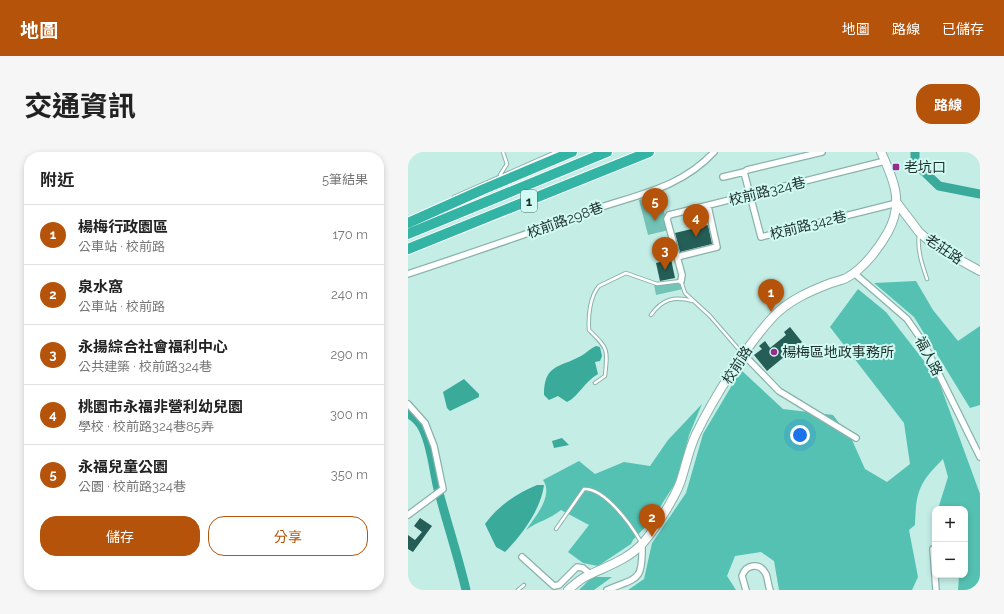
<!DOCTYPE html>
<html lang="zh-TW">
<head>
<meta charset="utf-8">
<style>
  body { margin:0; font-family:Raleway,"Noto Sans TC",sans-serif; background:#f6f6f6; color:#222 }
  .controls { position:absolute; right:12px; bottom:12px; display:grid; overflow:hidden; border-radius:8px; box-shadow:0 2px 6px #0003 }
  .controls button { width:36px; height:36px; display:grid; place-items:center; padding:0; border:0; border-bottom:1px solid #e0e0e0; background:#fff; color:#222; font:20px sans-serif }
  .you { position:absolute; left:392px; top:283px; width:14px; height:14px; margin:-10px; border:3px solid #fff; border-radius:50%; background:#1a73e8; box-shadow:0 0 0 6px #1a73e833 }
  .badge { display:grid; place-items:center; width:26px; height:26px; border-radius:50%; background:#b45309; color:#fff; font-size:13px; font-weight:700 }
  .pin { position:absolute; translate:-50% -33px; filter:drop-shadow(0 1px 2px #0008) }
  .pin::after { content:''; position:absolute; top:21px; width:14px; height:12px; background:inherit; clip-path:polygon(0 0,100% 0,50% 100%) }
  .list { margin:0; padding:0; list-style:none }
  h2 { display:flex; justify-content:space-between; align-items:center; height:52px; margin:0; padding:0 16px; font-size:17px }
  h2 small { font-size:13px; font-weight:400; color:#767676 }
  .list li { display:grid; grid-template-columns:26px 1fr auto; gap:12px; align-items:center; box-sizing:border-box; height:60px; padding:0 16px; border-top:1px solid #e0e0e0 }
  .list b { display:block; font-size:15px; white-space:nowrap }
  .list p { margin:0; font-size:13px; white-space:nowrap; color:#767676 }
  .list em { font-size:13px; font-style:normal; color:#767676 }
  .actions { display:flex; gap:8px; padding:12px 16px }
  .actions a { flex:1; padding:9px 0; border:1px solid #b45309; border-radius:16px; text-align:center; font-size:14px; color:#b45309 }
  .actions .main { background:#b45309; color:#fff }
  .map { position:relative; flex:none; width:572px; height:438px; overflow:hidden; border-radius:16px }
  header { display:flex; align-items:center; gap:24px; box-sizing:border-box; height:56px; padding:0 20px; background:#b45309; color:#fff }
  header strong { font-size:19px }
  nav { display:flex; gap:22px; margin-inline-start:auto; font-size:14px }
  .intro { display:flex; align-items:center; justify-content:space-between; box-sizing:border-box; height:96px; padding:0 24px }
  h1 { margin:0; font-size:28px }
  .button { padding:10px 18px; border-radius:16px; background:#b45309; color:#fff; font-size:14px; font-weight:700 }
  main { display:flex; gap:24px; padding:0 24px }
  aside { flex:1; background:#fff; border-radius:16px; box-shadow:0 2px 6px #0003 }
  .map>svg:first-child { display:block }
  .green { fill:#74c3b7 }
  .forest { fill:#55c1b2 }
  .water { fill:#3aaa9b }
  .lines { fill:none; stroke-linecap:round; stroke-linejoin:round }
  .river { stroke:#3aaa9b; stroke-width:9 }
  .building { fill:#255e56 }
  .lane-casing { stroke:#8ab2ab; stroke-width:4.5 }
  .street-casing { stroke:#8ab2ab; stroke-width:8 }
  .secondary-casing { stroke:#8ab2ab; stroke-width:10 }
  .highway-casing { stroke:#fff; stroke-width:12 }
  .lane { stroke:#fff; stroke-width:2.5 }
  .street { stroke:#fff; stroke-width:5.5 }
  .secondary { stroke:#fff; stroke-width:8 }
  .highway { stroke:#34b4a5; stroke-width:10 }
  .poi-dot { fill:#992b8c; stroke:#d0faf3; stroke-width:1.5 }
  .labels { text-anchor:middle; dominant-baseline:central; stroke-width:4; stroke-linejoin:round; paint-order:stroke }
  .shield { fill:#d0faf3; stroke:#536b67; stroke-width:1 }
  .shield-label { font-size:13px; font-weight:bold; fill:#1e2e2b }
  .poi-label { font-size:14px; fill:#1e2e2b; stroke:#d0faf3; text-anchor:start }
  .street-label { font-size:14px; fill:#1e2e2b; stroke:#d0faf3 }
</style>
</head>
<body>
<header>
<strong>地圖</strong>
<nav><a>地圖</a><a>路線</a><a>已儲存</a></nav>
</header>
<div class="intro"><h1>交通資訊</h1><a class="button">路線</a></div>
<main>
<aside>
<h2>附近<small>5筆結果</small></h2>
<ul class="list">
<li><span class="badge">1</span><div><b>楊梅行政園區</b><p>公車站 · 校前路</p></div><em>170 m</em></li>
<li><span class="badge">2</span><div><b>泉水窩</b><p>公車站 · 校前路</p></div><em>240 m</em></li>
<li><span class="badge">3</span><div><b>永揚綜合社會福利中心</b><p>公共建築 · 校前路324巷</p></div><em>290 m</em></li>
<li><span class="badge">4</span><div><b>桃園市永福非營利幼兒園</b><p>學校 · 校前路324巷85弄</p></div><em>300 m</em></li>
<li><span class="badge">5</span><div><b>永福兒童公園</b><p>公園 · 校前路324巷</p></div><em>350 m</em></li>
</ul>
<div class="actions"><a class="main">儲存</a><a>分享</a></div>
</aside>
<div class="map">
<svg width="572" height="438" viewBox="0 0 572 438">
  <rect width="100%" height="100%" fill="#c3ede5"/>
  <!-- green -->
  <path class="green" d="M251,41L261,78L240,83L231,48Z
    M269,129L275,137L248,143L246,132Z"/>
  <!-- forest -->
  <path class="forest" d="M508,129L525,158L550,189L572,174V253L562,256L506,165L466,131Z
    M450,137L478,160L530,227L572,342V438H550L551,423H557V357H530L540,325L535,307C511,331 508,339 507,373L501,378L510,425L504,438H371L366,409L353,400L327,404L319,424L328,438H220L236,427L244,391L278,341L295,282L333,218L375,257L425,263L444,288L457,317L479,330L502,312L496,271L422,175Z
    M294,252L281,283L270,327L243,369L225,388L223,392L190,414L175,411L160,400L181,373L153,358C141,368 130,369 118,378C127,365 146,344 135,328L171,309L187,322L216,310L242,314L260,288Z
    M184,425H204L186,438H171Z"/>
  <!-- water -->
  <path class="water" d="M188,194L192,195L194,204L192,209L187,210L190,222C176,230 171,244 159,250L150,244L141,248L136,243C136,212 151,216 173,204C179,201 181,197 188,194Z
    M56,227L71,242V245L42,259L39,256L35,240Z
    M154,286L161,293L146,296L144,289Z
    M129,333H136C133,357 114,383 97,400L88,395L77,372C91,353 108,342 129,333Z"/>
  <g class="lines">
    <!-- river -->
    <path class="river" d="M507,0V11L531,34L572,42
      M0,262C5,263 13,272 15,277C24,295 25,317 30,337C39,371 50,404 58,438"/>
  </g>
  <!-- building -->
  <path class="building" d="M300,73L304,92L272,100L267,81Z
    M263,107L267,126L252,129L248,111Z
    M382,175L394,190L359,219L346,203L354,197L351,194L357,189L362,196L378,183L376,180Z
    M12,366L24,374L5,400L0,397V383L7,388L14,380L6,374Z"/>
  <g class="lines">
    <!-- lane casing -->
    <g class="lane-casing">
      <path id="lane" d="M92,23L99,12L95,0
        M46,45L148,0
        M511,82C509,98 514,112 519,127
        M243,163C254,147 266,144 285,149
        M187,231L197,224C200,196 200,197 181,178C180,164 182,144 191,134L218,121L249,132L273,129L277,141L302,164L334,201
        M148,377L176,337C197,336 223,373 233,390
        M110,438L116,433"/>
    </g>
    <!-- street casing -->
    <g class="street-casing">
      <path id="street" d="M414,0L339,18L336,20L353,85L489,51
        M315,25L336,20
        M269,105L309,95L300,54
        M446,121L499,167L515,190L572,305
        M0,122C60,102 120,82 179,60C225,43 271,38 306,0
        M273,129L274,123L259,67L261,63L477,9
        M336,203L371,239L448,286
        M0,252L17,271L26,294L35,337L0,363
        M525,397L528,438
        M114,405L146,434L151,433L169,415L175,416L182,422
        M199,438C230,425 235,430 234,392
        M338,438L334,424C338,412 352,410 358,422C360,427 360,433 362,438"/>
    </g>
    <!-- secondary casing -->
    <g class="secondary-casing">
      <path id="secondary" d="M489,51L511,80L528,95L572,119
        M160,438C165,434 171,428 177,425C196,415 218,409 234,392C246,379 266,347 272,331C278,314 280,299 288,282C306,245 337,196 364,166C379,149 402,139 423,131C429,129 435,128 440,125C456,116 471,96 480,80C496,51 486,28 473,0"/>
    </g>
    <!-- highway casing -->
    <g class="highway-casing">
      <path id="highway" d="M0,71L76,37L164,0
        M0,82L199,0
        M0,97L241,0"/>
    </g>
    <!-- lane -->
    <use href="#lane" class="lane"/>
    <!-- street -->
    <use href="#street" class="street"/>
    <!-- secondary -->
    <use href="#secondary" class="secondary"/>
    <!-- highway -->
    <use href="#highway" class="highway"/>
  </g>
  <!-- markers -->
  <g class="poi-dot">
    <rect x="484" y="11" width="8" height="8" rx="2"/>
    <circle cx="366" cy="200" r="4"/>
  </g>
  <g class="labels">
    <!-- shield labels -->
    <rect class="shield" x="113" y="38" width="16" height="22" rx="3"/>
    <g class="shield-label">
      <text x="121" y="49">1</text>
    </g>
    <!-- poi labels -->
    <g class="poi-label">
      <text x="496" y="15">老坑口</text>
      <text x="374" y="200">楊梅區地政事務所</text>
    </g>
    <!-- street labels -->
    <g class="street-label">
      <text transform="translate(359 39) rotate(-14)">校前路324巷</text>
      <text transform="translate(157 68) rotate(-20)">校前路298巷</text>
      <text transform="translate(400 73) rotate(-14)">校前路342巷</text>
      <text transform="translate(536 97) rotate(34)">老莊路</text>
      <text transform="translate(521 204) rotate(62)">福人路</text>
      <text transform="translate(329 213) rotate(-57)">校前路</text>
    </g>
  </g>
</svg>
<div class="controls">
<button>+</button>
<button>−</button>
</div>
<div class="you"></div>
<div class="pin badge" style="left:363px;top:160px">1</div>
<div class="pin badge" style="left:244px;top:385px">2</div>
<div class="pin badge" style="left:257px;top:118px">3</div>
<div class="pin badge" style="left:288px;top:85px">4</div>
<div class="pin badge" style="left:247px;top:69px">5</div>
</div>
</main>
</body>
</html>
